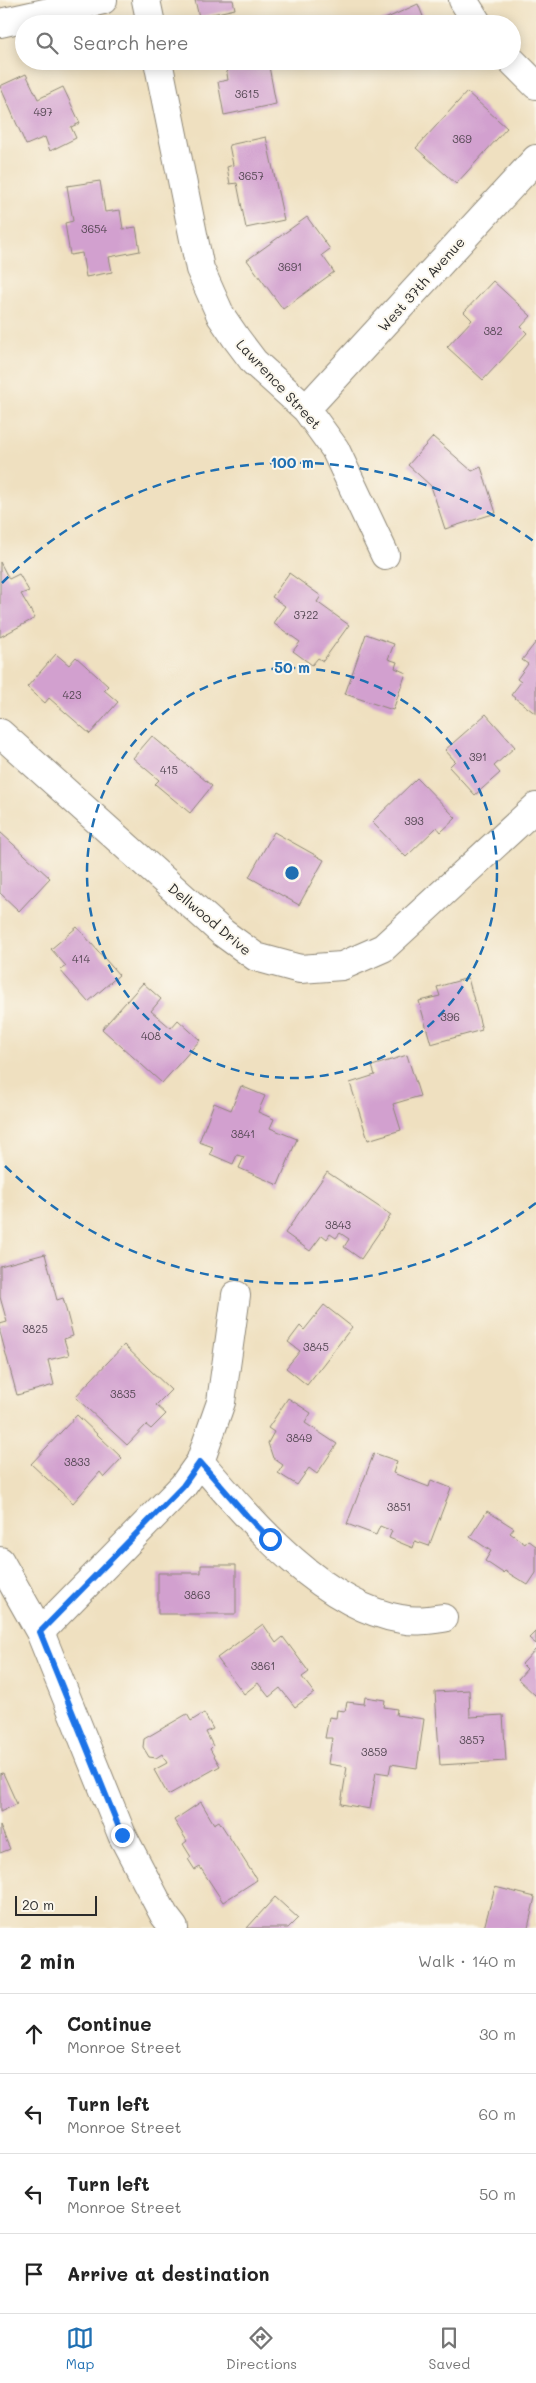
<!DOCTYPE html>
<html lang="en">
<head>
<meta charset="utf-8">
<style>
  body { margin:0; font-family:Mali,sans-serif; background:#f6f6f6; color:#222 }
  .scale { position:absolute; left:15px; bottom:12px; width:82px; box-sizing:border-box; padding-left:5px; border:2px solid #2b2b2b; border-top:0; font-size:14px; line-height:18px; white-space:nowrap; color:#2b2b2b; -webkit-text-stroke:4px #fbf7ec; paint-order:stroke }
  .stop { position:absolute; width:15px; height:15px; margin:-11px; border:4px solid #1a73e8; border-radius:50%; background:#fff }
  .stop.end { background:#1a73e8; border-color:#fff; box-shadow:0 1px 5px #0008 }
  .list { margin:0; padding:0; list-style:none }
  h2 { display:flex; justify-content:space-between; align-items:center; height:65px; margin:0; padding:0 20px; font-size:21px }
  h2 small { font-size:16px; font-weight:400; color:#767676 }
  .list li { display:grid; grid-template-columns:32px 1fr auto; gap:15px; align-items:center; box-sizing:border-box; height:80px; padding:0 20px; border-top:1px solid #e0e0e0 }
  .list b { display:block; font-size:19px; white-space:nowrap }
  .list p { margin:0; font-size:16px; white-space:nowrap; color:#767676 }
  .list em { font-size:16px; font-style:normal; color:#767676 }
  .icon { flex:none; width:28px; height:28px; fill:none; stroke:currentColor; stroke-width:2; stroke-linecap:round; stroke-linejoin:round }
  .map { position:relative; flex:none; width:536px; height:1928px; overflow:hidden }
  .search { position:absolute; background:#fff; box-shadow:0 2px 12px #0003; left:15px; right:15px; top:15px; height:55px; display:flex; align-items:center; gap:12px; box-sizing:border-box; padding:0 18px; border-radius:28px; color:#767676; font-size:19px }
  .sheet { height:385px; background:#fff }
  nav { display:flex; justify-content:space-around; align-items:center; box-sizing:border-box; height:70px; border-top:1px solid #e0e0e0; background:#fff; font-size:14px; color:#767676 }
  nav a { display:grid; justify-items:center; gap:2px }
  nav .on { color:#1f6fb2 }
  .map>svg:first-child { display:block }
  .building { fill:#d2a0cf }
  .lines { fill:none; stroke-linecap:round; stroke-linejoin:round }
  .minor-casing { stroke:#8d8676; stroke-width:30 }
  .minor { stroke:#fff; stroke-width:28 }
  .route { stroke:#1a73e8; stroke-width:6 }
  .ring { fill:none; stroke:#1f6fb2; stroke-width:2.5; stroke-dasharray:9 6 }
  .labels { text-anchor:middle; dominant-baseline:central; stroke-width:4; stroke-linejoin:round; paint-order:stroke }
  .number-label { font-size:11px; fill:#554854 }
  .street-label { font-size:14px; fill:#2b2b2b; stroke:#fbf7ec }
  .centre { fill:#1f6fb2; stroke:#fbf7ec; stroke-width:2.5 }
  .ring-label { font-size:15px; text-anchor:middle; font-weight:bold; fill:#1f6fb2; stroke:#fbf7ec; stroke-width:4; stroke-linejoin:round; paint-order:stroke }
</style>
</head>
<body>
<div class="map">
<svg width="536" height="1928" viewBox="0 0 536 1928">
  <rect width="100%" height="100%" fill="#fbf7ec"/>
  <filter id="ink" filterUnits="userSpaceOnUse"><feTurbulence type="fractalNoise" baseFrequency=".02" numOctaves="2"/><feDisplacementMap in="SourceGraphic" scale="10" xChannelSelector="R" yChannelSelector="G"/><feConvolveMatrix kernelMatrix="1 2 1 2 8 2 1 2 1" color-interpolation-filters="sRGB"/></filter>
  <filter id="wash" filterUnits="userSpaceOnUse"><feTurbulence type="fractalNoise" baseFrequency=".0096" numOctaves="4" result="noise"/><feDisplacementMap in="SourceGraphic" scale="20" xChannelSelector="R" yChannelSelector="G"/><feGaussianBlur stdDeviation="1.12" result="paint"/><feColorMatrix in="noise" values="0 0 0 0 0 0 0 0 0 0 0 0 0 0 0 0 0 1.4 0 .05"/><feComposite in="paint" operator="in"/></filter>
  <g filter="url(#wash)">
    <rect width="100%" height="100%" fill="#efe0c0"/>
    <g id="blocks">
      <!-- building -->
      <path class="building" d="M195,0H233L235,9L199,17Z
        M418,4L426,24H374Z
        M225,61H268L276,104L224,115L218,82L228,80Z
        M26,74L38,99L63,87L80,123L71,127L76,138L50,151L45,137L26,145L0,86Z
        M467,92L507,128L456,184L416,148Z
        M266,137L284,220L246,228L237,183L230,184L227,167L233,165L229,145Z
        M100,181L105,212L120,210L123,229L136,227L140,251L109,257L112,272L86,277L82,253L70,255L65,223L73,221L67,186Z
        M307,217L330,249L322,255L334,272L283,309L247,260Z
        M493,281L531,316L521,327L527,333L483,380L447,347L472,320L464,312Z
        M433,437L472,471L481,467L496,513L445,529L431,486L408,465Z
        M0,562L9,579L19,574L29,591L21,594L35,618L0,637Z
        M289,573L321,596L317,602L349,625L323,661L318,658L312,665L293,651L300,642L273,623L285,606L272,597Z
        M366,634L394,644L388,659L397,662L395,668L406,673L393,710L345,694Z
        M536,642V714L511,695L521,682L517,679L528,664L522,660Z
        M56,654L69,665L76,657L108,686L104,690L118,702L90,734L49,698L45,703L27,687Z
        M486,714L515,747L494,766L500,773L475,795L449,767L455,761L445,750Z
        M152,736L212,786L190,813L155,784L159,780L133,758Z
        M417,778L456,818L441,832L437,827L406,857L372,822Z
        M0,832L50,878L19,911L0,893Z
        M274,832L324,860L299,905L249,877Z
        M77,927L119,975L88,1002L60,970L66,966L51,949Z
        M468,978L482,1030L431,1044L419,1001L440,996L437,987Z
        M143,983L161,999L151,1011L171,1028L178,1020L200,1040L162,1083L102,1029Z
        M407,1055L420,1096L393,1104L401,1130L368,1140L350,1083L375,1075L372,1066Z
        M241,1086L265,1096L258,1112L274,1119L270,1128L297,1139L278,1185L239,1168L244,1157L237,1155L233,1164L210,1154L213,1147L199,1142L214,1103L231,1110Z
        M327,1172L391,1215L361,1259L344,1247L349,1239L340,1233L336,1238L330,1234L327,1239L322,1235L310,1251L285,1233Z
        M45,1254L57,1300L63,1298L73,1336L64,1339L69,1355L48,1360L54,1385L17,1395L0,1332V1324L7,1322L0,1297V1266Z
        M324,1305L352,1327L307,1385L286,1368L300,1351L288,1342L300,1326L304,1330Z
        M124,1345L171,1390L156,1405L166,1414L151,1429L146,1425L127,1445L75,1397Z
        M288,1398L311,1413L305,1423L337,1444L317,1474L309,1468L297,1485L278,1473L283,1465L273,1458L268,1443L274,1432L268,1428Z
        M77,1415L122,1458L104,1477L100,1472L73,1503L31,1464Z
        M374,1453L397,1461L393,1473L429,1487L431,1480L451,1488L429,1546L415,1541L413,1548L389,1538L392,1531L380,1526L376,1535L347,1524Z
        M487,1511L514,1528L510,1533L525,1544L528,1540L536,1546V1573L528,1585L505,1571L503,1573L485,1561L491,1551L470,1537Z
        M201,1565H236V1614H158V1573H201Z
        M263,1624L276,1643L283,1637L309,1672L302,1677L314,1693L295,1707L280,1688L269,1697L258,1683L244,1694L217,1658Z
        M536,1631V1644L529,1638Z
        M536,1649V1696L518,1679L527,1669L522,1664Z
        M469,1690L470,1717L503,1715L506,1761L440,1765L435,1692Z
        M365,1697L385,1700L384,1707L397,1709L396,1715L424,1719L417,1768L391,1764L389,1774L376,1772L370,1809L341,1804L347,1767L328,1764L332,1738H325L329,1717L336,1718L337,1710L345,1711L347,1702L364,1704Z
        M204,1713L213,1729L206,1732L213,1746L210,1749L220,1766L168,1795L154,1770L167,1763L162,1754L156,1758L149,1757L143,1747L144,1739L187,1714L191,1721Z
        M3,1773L17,1804L0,1812V1774Z
        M201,1802L214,1824L219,1821L257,1880L223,1902L200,1867L195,1870L188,1859L191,1857L183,1844L187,1841L174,1820Z
        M0,1826L10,1849L0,1853Z
        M495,1887L535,1897L528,1928H484Z
        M275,1897L298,1918L288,1928H247Z"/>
    </g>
  </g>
  <g filter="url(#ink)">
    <use href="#blocks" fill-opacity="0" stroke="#8d8676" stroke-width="1"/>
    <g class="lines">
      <!-- minor casing -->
      <g class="minor-casing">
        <path id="minor" d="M146,0L151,24
          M463,0L478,24
          M0,23L103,0
          M158,61L200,269L221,316L236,338L254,362L306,409L335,449L385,555
          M512,61L536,85
          M306,409L536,159
          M0,733L223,933L256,957L300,969L342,966L383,948L536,807
          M200,1462L221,1402L236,1295
          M0,1561L40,1632L122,1835L164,1915L174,1928
          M40,1632L183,1486L200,1462C250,1520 322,1606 401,1619C415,1622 429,1620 443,1618"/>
      </g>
      <!-- minor -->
      <use href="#minor" class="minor"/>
    </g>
  </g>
  <g class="lines" filter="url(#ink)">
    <!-- route -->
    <path class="route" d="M122,1835L40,1632L183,1486L200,1462L247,1516L270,1539"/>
  </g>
  <!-- distance rings -->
  <g class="ring">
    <circle cx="292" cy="873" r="205"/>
    <path d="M536 1203A410 410 0 0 1 2 1163M2 583A410 410 0 0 1 536 543"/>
  </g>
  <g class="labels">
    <!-- number labels -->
    <g class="number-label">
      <text x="247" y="93">3615</text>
      <text x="43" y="111">497</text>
      <text x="462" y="138">369</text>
      <text x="251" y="175">3657</text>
      <text x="94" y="228">3654</text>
      <text x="290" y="266">3691</text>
      <text x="493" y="330">382</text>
      <text x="306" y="614">3722</text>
      <text x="72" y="694">423</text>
      <text x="478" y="756">391</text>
      <text x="169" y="769">415</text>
      <text x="414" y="820">393</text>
      <text x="81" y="958">414</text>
      <text x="450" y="1016">396</text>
      <text x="151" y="1035">408</text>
      <text x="243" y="1133">3841</text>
      <text x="338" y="1224">3843</text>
      <text x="35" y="1328">3825</text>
      <text x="316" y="1346">3845</text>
      <text x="123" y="1393">3835</text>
      <text x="299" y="1437">3849</text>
      <text x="77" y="1461">3833</text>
      <text x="399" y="1506">3851</text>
      <text x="197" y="1594">3863</text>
      <text x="263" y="1665">3861</text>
      <text x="472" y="1739">3857</text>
      <text x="374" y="1751">3859</text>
    </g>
    <!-- street labels -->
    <g class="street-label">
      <text transform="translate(421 284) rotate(-48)">West 37th Avenue</text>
      <text transform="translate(279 384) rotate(47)">Lawrence Street</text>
      <text transform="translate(210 919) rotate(40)">Dellwood Drive</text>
    </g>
  </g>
  <circle cx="292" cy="873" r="8" class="centre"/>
  <g class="ring-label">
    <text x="292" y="468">100 m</text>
    <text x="292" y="673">50 m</text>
  </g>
</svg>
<div class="scale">20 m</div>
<div class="stop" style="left:270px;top:1539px"></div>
<div class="stop end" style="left:122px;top:1835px"></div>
<div class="search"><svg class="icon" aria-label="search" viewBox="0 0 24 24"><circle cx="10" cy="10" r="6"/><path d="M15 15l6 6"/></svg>Search here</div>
</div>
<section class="sheet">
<h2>2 min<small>Walk · 140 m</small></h2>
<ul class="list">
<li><svg class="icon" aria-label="ahead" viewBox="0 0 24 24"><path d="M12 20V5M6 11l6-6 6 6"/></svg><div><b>Continue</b><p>Monroe Street</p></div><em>30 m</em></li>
<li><svg class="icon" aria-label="left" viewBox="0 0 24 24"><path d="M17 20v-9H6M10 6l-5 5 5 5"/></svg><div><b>Turn left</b><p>Monroe Street</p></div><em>60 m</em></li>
<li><svg class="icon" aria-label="left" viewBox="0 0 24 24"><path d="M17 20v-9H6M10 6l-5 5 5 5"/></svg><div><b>Turn left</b><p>Monroe Street</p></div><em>50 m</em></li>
<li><svg class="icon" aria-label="arrive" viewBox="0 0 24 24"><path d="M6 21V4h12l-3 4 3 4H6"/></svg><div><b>Arrive at destination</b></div></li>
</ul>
</section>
<nav>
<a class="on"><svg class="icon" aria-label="map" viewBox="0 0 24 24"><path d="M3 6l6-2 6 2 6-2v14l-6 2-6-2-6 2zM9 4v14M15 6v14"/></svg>Map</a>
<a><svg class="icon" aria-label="directions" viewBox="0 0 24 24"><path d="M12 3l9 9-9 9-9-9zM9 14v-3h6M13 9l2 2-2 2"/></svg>Directions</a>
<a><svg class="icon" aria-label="saved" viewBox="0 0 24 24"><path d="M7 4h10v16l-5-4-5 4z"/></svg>Saved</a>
</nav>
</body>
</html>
